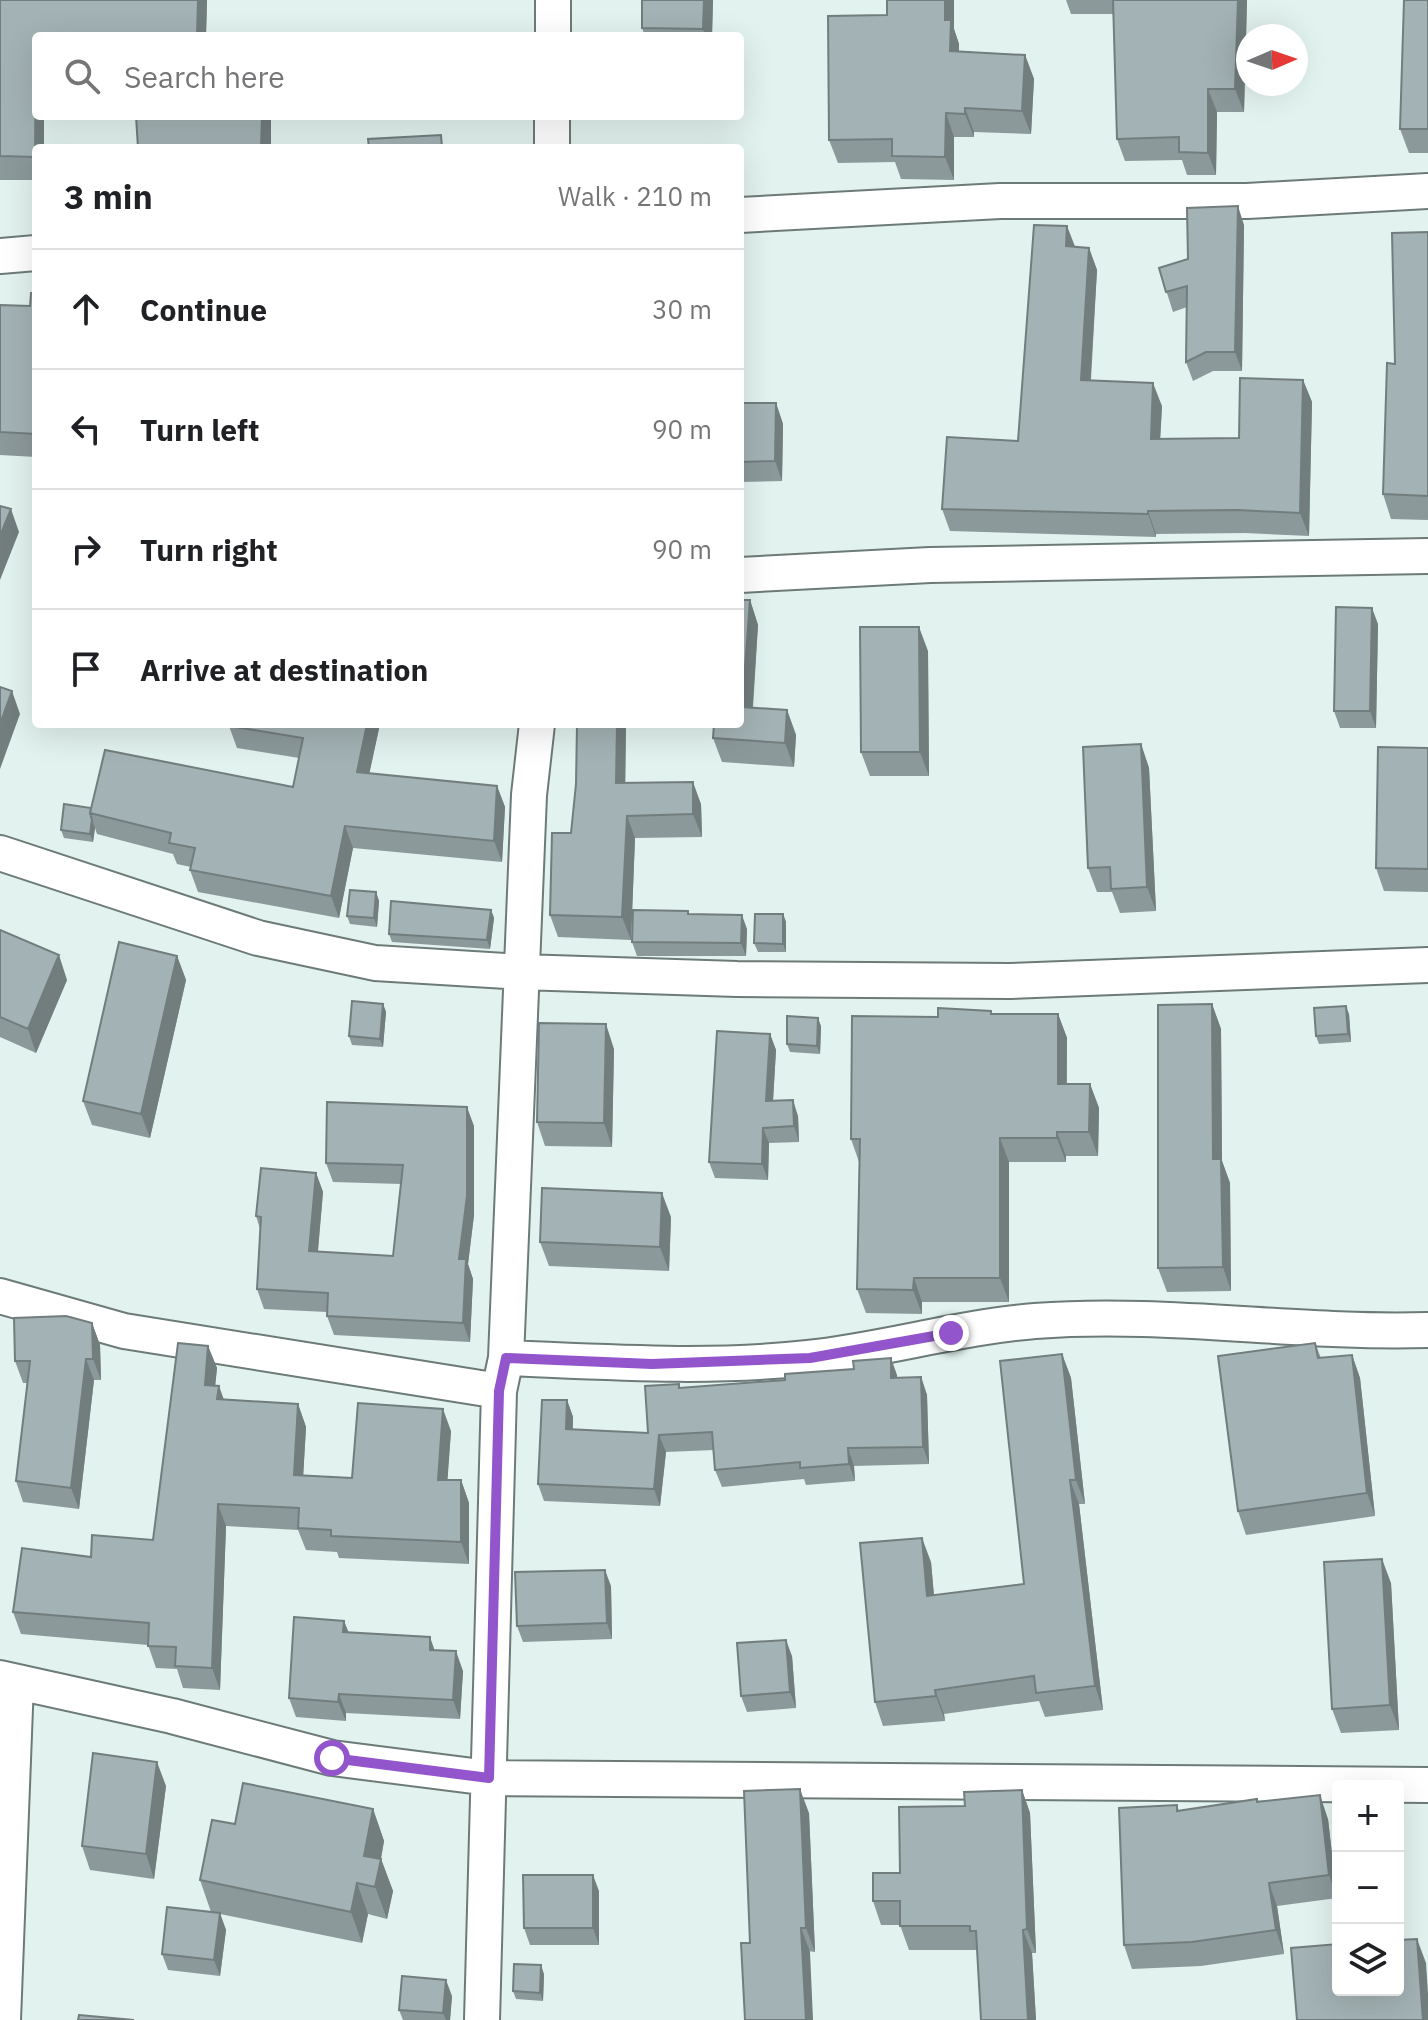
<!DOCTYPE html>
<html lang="en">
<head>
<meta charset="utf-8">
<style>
  body { margin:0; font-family:"IBM Plex Sans",sans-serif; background:#f6f6f6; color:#202124 }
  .controls { position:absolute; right:24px; bottom:24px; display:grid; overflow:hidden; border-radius:8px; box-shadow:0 8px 32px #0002 }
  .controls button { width:72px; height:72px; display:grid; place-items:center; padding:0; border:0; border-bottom:2px solid #e0e0e0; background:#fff; color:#202124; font:40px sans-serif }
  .compass { position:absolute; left:1236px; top:24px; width:72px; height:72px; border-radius:50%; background:#fff; box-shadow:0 8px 32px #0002; rotate:88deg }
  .stop { position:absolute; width:24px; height:24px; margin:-18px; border:6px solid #9255cb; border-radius:50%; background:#fff }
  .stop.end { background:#9255cb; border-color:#fff; box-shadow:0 2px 8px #0008 }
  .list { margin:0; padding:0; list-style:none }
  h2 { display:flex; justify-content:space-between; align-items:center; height:104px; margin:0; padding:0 32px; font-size:34px }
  h2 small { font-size:26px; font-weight:400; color:#757577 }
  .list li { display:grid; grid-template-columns:52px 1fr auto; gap:24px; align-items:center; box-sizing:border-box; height:120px; padding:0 32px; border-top:2px solid #e0e0e0 }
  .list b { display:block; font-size:30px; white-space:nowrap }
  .list em { font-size:26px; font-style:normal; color:#757577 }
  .icon { flex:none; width:44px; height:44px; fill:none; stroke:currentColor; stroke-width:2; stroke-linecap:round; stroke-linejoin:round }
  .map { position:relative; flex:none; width:1428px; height:2020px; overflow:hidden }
  .search { position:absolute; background:#fff; box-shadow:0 8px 32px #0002; left:32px; top:32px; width:712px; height:88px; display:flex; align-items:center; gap:20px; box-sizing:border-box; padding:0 28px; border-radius:8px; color:#757577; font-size:30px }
  .panel { position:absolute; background:#fff; box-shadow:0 8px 32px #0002; left:32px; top:144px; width:712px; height:584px; border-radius:8px }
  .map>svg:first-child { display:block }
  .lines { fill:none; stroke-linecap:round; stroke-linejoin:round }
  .street-casing { stroke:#6d7b78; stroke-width:38 }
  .street { stroke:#fff; stroke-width:34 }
  .wall { fill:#8c999b }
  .shaded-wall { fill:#727d7e }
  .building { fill:#a3b2b4; stroke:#727d7e; stroke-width:2 }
  .route { stroke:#9255cb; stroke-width:10 }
</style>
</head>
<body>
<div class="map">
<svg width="1428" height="2020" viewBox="0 0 1428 2020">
  <rect width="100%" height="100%" fill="#e2f2ee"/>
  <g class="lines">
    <!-- street casing -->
    <g class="street-casing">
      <path id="street" d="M553,36V0
        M552,148V116
        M740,215L1000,201H1247L1428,191
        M0,256L36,253
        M740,575L930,565L1428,556
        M0,853L258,938L375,963L521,972L737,979L1010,981L1428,965
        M0,1296L124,1331L499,1391
        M506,1358C606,1362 708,1369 808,1358C884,1350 959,1327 1035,1321C1166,1311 1297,1334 1428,1330
        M0,1678L172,1716L332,1758L489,1778L1428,1785
        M3,2020L16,1682
        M482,2020L499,1391L506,1358L529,795L537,724"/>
    </g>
    <!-- street -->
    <use href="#street" class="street"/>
  </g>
  <!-- wall -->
  <path class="wall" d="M0,0H207L206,36H36V116H44V148H36V180H0Z
    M642,0H713L712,36H645L642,28Z
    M887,0H954V29L959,44V51L1025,55L1034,79L1031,134L974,132V137H954V180L901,179L895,162L838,163L829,140L887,15Z
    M1066,0H1247L1244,112H1217L1216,175H1187L1182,160L1125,161L1117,139L1113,14H1071Z
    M1428,0V153H1409L1400,129Z
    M1244,225L1242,371H1213L1193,381L1186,362L1187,307L1173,312L1159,268L1188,259Z
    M1428,232V520L1391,519L1383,494L1395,364Z
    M1075,247L1089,248L1097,270L1091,380L1162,406L1160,439L1239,438L1303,380L1312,402L1309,536L1245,533L1156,534V537L950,531L942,509L1018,441Z
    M36,293V457L0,455V305L30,306Z
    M740,403H776L783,424L782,481L740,482Z
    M750,600L758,625L753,708L787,710L796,735L794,767L722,762L713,738Z
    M1378,624L1376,728H1340L1334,711Z
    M928,651L929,776H870L861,752Z
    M380,724L369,773L497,786L505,807L502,862L353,848L339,918L198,892L190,870L191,867L177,864L173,854L97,834L95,828L93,842L64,838L61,830L91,808L293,787L299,758L237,748L229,726Z
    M577,724H626L625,783L701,804L702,837L635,838L631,940L558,937L550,915L571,833L576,784Z
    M1141,744L1149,768L1156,911L1120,913L1112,892H1097L1088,868Z
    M1428,748V892L1384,891L1376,868Z
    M376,892L379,901L377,927L350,924L347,916Z
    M491,910L494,918L490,949L392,942L389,934Z
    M689,914L747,929L746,956H637L632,942Z
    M783,914L786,922V952H758L754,943Z
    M0,930L67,980L36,1053L0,1037Z
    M177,956L186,980L150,1138L92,1125L83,1101Z
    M383,1004L386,1012L383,1047L352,1045L349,1036Z
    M1212,1004L1221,1029L1222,1161L1230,1183L1231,1291L1167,1292L1158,1268Z
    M992,1014H1058L1067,1038V1084H1090L1099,1108L1098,1156H1066V1162H1009V1302H922V1314L866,1313L857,1289L859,1162L851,1139L938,1017Z
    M1349,1014L1351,1042L1319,1044L1316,1036Z
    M821,1026L820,1054L790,1052L787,1044Z
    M770,1034L776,1050L773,1101L798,1116L799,1142L769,1143L768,1180L715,1178L709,1162Z
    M614,1049L612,1147L545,1146L537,1122Z
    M474,1126V1215L468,1264L473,1279L470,1342L334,1335L327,1316V1312L264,1309L257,1289L260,1229L256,1216L316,1173L323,1192L318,1252L393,1256L401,1184L333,1182L326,1163Z
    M671,1217L669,1271L549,1266L540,1242Z
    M92,1323L100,1345L101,1380H94L79,1509L23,1502L16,1481L27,1383H23L15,1361Z
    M1315,1343L1321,1358L1352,1355L1360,1378L1375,1516L1246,1535L1238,1511Z
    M208,1346L217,1368L215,1386L223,1399L298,1404L306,1427L303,1476L352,1478L451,1431L447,1480H461L469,1503V1564L339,1558L337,1552L306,1550L298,1530L226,1526L220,1690L183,1688L177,1669L156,1668L148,1645L21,1634L13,1612L153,1540Z
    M1062,1354L1071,1378L1085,1504H1079L1103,1710L1045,1717L1039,1701L944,1714L945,1721L883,1726L875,1702L931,1562L934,1595L1024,1584Z
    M897,1375V1378L921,1377L927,1395L929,1464L854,1466L855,1481L806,1485L804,1479L722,1487L715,1470L714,1450L666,1452L660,1506L544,1501L538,1484L567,1400L573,1417V1429L648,1433L679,1384L680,1388Z
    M1391,1583L1399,1730L1341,1733L1332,1709Z
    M611,1586L612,1639L523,1642L517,1626Z
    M344,1621L349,1633L435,1650L463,1671L460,1719L346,1713V1721L296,1717L289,1698Z
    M792,1656L796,1708L747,1712L741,1696Z
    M166,1786L154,1879L90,1870L82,1846Z
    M1022,1790L1030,1813L1036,1953H1032L1036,2020H981L977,1950H909L900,1925H881L873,1901L965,1806Z
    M1258,1802L1328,1819L1337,1898L1277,1906L1284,1954L1201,1966L1132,1969L1124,1945L1177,1805L1179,1811Z
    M373,1809L384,1841L381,1859L393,1891L387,1919L368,1914L362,1943L220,1914L226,1930L220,1976L168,1970L162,1954L211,1912L200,1880L235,1824Z
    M809,1813L815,1952L750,1943Z
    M599,1891V1945H530L524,1928Z
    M544,1974L543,2001L516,1999L513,1991Z
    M452,1996L450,2020H403L399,2010Z"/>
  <!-- shaded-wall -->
  <path class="shaded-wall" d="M198,0H207L206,36H197Z
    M704,0H713L712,36H706L703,29Z
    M945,0H954V29L959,44V74L950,51L945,20Z
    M1238,0H1247L1244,112L1235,89Z
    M1025,55L1034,79L1031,134L1022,111Z
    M1208,89L1217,112L1216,175L1208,153Z
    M965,108L974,132V137L965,114Z
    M946,113L954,137V180L945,157Z
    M36,116H44V148H36V159L35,157Z
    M262,116H271V148H261Z
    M1238,206L1244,225L1242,371L1235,352Z
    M1067,226L1076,249L1066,246Z
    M1089,248L1097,270L1089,403L1081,380Z
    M1303,380L1312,402L1309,536L1300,513Z
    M1153,383L1162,406L1159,461L1151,439Z
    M776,403L783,424L782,481L775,461Z
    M11,509L19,532L0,580V536Z
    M1148,511L1156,534V537L1148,514Z
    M750,600L758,625L751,731L742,707Z
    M1372,608L1378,624L1376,728L1370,711Z
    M919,627L928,651L929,776L920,752Z
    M12,691L20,714L0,769V724Z
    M787,710L796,735L794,767L785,743Z
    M367,724H380L365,794L357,772Z
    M617,724H626L625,806L616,783Z
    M1141,744L1149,768L1156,911L1147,887Z
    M693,782L701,804L702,837L693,814Z
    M497,786L505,807L502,862L494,841Z
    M627,816L635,838L631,940L622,917Z
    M92,820L95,828L93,842L90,834Z
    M345,826L353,848L339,918L331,896Z
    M376,892L379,901L377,927L374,918Z
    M491,910L494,918L490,949L487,940Z
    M783,914L786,922V952L783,944Z
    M742,915L747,929L746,956L741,943Z
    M59,955L67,980L36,1053L28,1029Z
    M177,956L186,980L150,1138L141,1114Z
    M383,1004L386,1012L383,1047L380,1039Z
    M1212,1004L1221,1029L1222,1161L1230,1183L1231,1291L1223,1267L1213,1159Z
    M1346,1006L1349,1014L1351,1042L1348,1034Z
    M1058,1014L1067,1038L1066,1108L1058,1084Z
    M818,1018L821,1026L820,1054L817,1046Z
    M606,1024L614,1049L612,1147L604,1123Z
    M770,1034L776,1050L772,1117L766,1101Z
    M1090,1084L1099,1108L1098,1156L1089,1132Z
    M793,1100L798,1116L799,1142L794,1126Z
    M467,1107L474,1126V1215L468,1264L473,1279L470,1342L463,1323L459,1259Z
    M763,1128L769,1143L768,1180L762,1164Z
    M1057,1132L1066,1156V1162L1057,1138Z
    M1000,1138L1009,1162V1302L1000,1278Z
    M316,1173L323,1192L316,1270L309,1251Z
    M662,1193L671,1217L669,1271L660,1247Z
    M914,1278L922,1302V1314L913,1290Z
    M92,1323L100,1345L101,1380L93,1359Z
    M208,1346L217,1368L213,1407L205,1385Z
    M1062,1354L1071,1378L1085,1504L1076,1480Z
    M1352,1355L1360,1378L1375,1516L1367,1493Z
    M891,1358L897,1375V1395L891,1378Z
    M86,1359L94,1380L79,1509L71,1488Z
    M921,1377L927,1395L929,1464L923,1447Z
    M219,1386L227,1408L217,1399Z
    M567,1400L573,1417L572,1446L566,1429Z
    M298,1404L306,1427L302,1497L294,1475Z
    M443,1409L451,1431L446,1502L438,1480Z
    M659,1435L666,1452L660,1506L654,1489Z
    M848,1448L854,1466L855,1481L849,1464Z
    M461,1480L469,1503V1564L461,1542Z
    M1070,1480L1079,1504L1103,1710L1095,1686Z
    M218,1504L226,1526L220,1690L212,1668Z
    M922,1538L931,1562L936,1620L927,1596Z
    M1382,1559L1391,1583L1399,1730L1390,1705Z
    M605,1570L611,1586L612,1639L607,1623Z
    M344,1621L351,1640L343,1632Z
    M430,1637L437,1657L430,1650Z
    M786,1640L792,1656L796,1708L790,1692Z
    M456,1651L463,1671L460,1719L453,1700Z
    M935,1690L944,1714L945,1721L936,1696Z
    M339,1694L346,1713V1721L338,1702Z
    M157,1762L166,1786L154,1879L146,1854Z
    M800,1789L809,1813L815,1952L806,1928Z
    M1022,1790L1030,1813L1036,1953L1027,1929Z
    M1320,1795L1328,1819L1337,1898L1329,1875Z
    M373,1809L384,1841L376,1885L381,1859L393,1891L387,1919L364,1856Z
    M593,1875L599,1891V1945L593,1928Z
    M357,1883L368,1914L362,1943L351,1912Z
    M1269,1883L1277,1906L1284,1954L1276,1930Z
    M220,1913L226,1930L220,1976L214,1960Z
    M801,1928L810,1952L813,2020H806Z
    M1023,1930L1032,1953L1036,2020H1028Z
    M1417,1939L1426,1963L1428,1993V2020H1423Z
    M541,1965L544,1974L543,2001L540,1993Z
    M446,1980L452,1996L450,2020H446L443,2013Z"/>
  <!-- building -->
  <path class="building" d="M0,0H198L197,36H36L35,157L0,156Z
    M642,0H704L703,29L642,28Z
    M887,0H945V20H951L950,51L1025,55L1022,111L965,108V114L946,113L945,157L892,156V139L829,140L828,16L887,15Z
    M1113,0H1238L1235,89H1208V153L1179,152V137L1117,139Z
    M1404,0H1428V129H1400Z
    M136,116H262L261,148H138Z
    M441,135L442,148H369L368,139Z
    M1238,206L1235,352H1206L1186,362L1187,286L1166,292L1159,268L1188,259L1187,208Z
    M1034,225L1067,226L1066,246L1089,248L1081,380L1153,383L1151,439L1239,438L1240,378L1303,380L1300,513L1237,510L1148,511V514L942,509L947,437L1018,441Z
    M1428,232V496L1383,494L1387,363L1395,364L1392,233Z
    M31,293H36V434L0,432V305L30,306Z
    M740,403H776L775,461L740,462Z
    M0,506L11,509L0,536Z
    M740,600H750L742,707L787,710L785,743L713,738L714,724H740Z
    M1336,607L1372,608L1370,711H1334Z
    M860,627H919L920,752H861Z
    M0,687L12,691L0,724Z
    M229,724H367L357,772L497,786L494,841L345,826L331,896L190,870L195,848L169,843L171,833L90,813L105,750L293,787L303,738L229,726Z
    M577,724H617L616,783L693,782V814L627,816L622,917L550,915L552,833H571L576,784Z
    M1141,744L1147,887L1111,889L1110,867L1088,868L1083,747Z
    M1378,747L1428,748V869L1376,868Z
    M64,804L91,808L90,813L92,820L90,834L61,830Z
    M350,890L376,892L374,918L347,916Z
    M391,901L491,910L487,940L389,934Z
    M633,910L688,911V914L742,915L741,943L632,942Z
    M755,914H783V944L754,943Z
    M0,930L59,955L28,1029L0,1017Z
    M119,942L177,956L141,1114L83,1101Z
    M352,1001L383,1004L380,1039L349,1036Z
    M1212,1004L1213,1159H1221L1223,1267L1158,1268V1005Z
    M1346,1006L1348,1034L1316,1036L1314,1008Z
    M938,1008L991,1011V1014H1058V1084H1090L1089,1132H1057V1138H1000V1278H914L913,1290L857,1289L860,1139H851L852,1016L938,1017Z
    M787,1016L818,1018L817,1046L787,1044Z
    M539,1023L606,1024L604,1123L537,1122Z
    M717,1031L770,1034L766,1101L793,1100L794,1126L763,1128L762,1164L709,1162Z
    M327,1102L467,1107V1196L459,1259H466L463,1323L327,1316L328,1293L257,1289L261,1217L256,1216L261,1168L316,1173L309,1251L393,1256L403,1165L326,1163Z
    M542,1188L662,1193L660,1247L540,1242Z
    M66,1316L92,1323L93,1359H86L71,1488L16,1481L30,1361H15L14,1318Z
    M178,1343L208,1346L205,1385L219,1386L217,1399L298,1404L294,1475L352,1478L358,1403L443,1409L438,1480H461V1542L331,1536V1530L298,1528L299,1508L218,1504L212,1668L175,1666L176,1647L148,1646L149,1623L13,1612L22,1548L91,1557L92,1535L153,1540Z
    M1315,1343L1318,1358L1352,1355L1367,1493L1238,1511L1218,1356Z
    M1062,1354L1076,1480H1070L1095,1686L1036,1693L1034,1676L935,1690L936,1696L875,1702L860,1543L922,1538L927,1596L1024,1584L1000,1361Z
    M891,1358V1378L921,1377L923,1447L848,1448L849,1464L800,1468V1462L715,1470L712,1432L659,1435L654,1489L538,1484L542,1400H567L566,1429L648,1433L645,1386L679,1384V1388L785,1380V1374L854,1369L853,1361Z
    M1382,1559L1390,1705L1332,1709L1324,1562Z
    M605,1570L607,1623L517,1626L515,1572Z
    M294,1617L344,1621L343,1632L430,1637V1650L456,1651L453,1700L339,1694L338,1702L289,1698Z
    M786,1640L790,1692L741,1696L737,1643Z
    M93,1753L157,1762L146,1854L82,1846Z
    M243,1783L373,1809L364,1856L381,1859L375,1887L357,1883L351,1912L200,1880L212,1820L235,1824Z
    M800,1789L806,1928H801L806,2020H745L741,1943H750L744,1791Z
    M1022,1790L1027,1929L1023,1930L1028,2020H981L976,1931H970V1926H900V1901H873V1873H900L899,1807L965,1806L964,1792Z
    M1320,1795L1329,1875L1269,1883L1276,1930L1192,1942L1124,1945L1119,1808L1177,1805V1811L1257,1799V1802Z
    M523,1875H593V1928H524Z
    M167,1907L220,1913L214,1960L162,1954Z
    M1417,1939L1423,2020H1297L1291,1948L1338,1944V1990H1398V1940Z
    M514,1964L541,1965L540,1993L513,1991Z
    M402,1976L446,1980L443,2013L399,2010Z
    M79,2015L134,2020H78Z"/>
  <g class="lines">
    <!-- route -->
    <path class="route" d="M332,1758L489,1778L499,1391L506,1358L652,1364L810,1358L951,1333"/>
  </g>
</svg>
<div class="controls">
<button>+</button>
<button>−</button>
<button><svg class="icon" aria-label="layers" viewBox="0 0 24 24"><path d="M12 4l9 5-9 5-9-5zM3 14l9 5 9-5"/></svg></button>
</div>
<svg class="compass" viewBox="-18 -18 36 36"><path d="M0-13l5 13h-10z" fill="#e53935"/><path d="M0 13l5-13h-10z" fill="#757577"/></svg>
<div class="stop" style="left:332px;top:1758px"></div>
<div class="stop end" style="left:951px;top:1333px"></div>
<div class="search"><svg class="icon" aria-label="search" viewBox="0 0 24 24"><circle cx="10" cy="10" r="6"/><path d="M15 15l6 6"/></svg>Search here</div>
<section class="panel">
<h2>3 min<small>Walk · 210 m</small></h2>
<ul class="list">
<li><svg class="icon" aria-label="ahead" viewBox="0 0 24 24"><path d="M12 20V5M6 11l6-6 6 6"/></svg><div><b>Continue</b></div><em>30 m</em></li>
<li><svg class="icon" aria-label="left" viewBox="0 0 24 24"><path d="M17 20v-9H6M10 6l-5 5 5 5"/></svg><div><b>Turn left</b></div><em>90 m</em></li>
<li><svg class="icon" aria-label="right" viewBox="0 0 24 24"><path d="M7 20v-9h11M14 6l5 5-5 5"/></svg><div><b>Turn right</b></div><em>90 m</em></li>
<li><svg class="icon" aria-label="arrive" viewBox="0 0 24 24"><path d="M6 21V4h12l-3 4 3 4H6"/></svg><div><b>Arrive at destination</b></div></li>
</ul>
</section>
</div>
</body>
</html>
